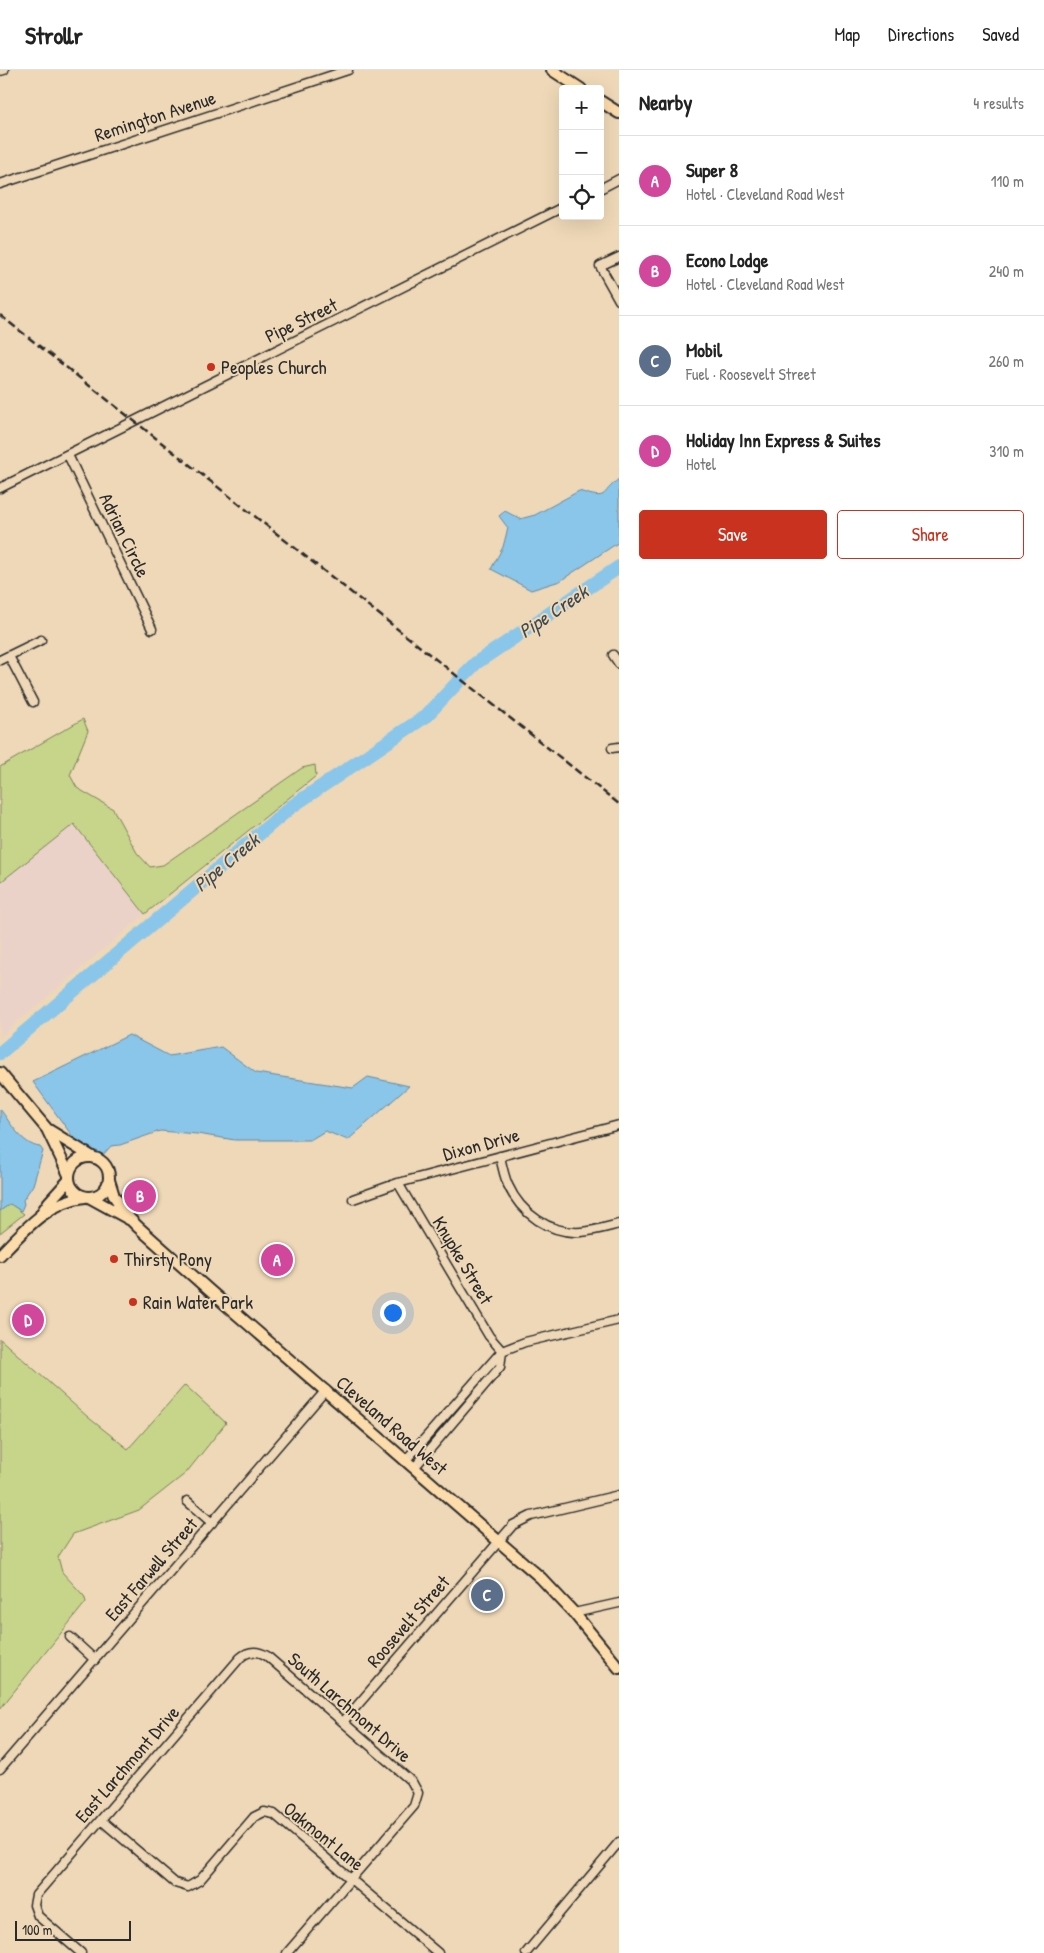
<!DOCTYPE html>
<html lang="en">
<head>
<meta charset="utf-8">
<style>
  body { margin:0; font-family:"Patrick Hand",sans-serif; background:#f2f2f2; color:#222 }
  .controls { position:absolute; right:15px; top:15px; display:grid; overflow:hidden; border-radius:5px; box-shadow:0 5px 20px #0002 }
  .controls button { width:45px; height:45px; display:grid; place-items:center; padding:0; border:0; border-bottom:1px solid #e0e0e0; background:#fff; color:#222; font:25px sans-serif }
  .scale { position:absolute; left:15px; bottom:12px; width:116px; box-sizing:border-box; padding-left:5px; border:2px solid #2b2b2b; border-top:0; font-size:14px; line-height:18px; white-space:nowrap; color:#2b2b2b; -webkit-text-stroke:4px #eed8b7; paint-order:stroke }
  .you { position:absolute; left:392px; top:1242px; width:18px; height:18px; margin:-12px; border:4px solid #fff; border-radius:50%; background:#1a73e8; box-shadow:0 0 0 8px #1a73e833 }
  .badge { display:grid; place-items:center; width:32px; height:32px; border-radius:50%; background:#c8321e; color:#fff; font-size:16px; font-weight:700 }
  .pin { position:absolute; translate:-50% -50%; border:2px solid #fff; box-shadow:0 1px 5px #0006 }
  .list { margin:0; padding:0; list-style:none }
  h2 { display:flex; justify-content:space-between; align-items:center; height:65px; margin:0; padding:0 20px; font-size:21px }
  h2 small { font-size:16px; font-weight:400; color:#767676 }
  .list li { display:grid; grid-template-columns:32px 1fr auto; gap:15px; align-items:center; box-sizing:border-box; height:90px; padding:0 20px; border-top:1px solid #e0e0e0 }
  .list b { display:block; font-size:19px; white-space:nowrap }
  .list p { margin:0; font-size:16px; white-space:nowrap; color:#767676 }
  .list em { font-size:16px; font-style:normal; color:#767676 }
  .actions { display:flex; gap:10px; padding:15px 20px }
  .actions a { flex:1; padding:11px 0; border:1px solid #c8321e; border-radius:5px; text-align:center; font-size:18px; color:#c8321e }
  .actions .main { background:#c8321e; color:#fff }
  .icon { flex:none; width:28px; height:28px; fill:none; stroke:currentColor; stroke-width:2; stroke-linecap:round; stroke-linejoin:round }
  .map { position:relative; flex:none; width:619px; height:1883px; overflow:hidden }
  header { display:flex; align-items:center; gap:30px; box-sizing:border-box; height:70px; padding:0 25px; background:#fff; border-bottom:1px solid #e0e0e0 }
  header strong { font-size:24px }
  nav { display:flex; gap:28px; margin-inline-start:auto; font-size:18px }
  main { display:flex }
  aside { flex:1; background:#fff }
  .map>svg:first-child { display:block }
  .built { fill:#ead2c8 }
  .green { fill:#c6d589; stroke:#78805a }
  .water { fill:#8ac6ea; stroke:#64889e }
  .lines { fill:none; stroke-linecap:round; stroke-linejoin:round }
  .river { stroke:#8ac6ea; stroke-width:14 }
  .minor-casing { stroke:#2b2b2b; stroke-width:11 }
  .major-casing { stroke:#2b2b2b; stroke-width:14 }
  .minor { stroke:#eed8b7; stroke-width:8 }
  .major { stroke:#fddcac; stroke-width:10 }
  .rail { stroke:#2b2b2b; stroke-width:2.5; stroke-dasharray:8 4; stroke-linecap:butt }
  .poi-dot { fill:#c8321e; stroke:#eed8b7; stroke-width:2 }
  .labels { text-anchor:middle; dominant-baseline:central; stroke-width:4; stroke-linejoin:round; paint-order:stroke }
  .street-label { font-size:19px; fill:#2b2b2b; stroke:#eed8b7 }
  .poi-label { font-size:19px; fill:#2b2b2b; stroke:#eed8b7; text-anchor:start }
  .water-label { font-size:20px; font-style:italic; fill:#3e4a51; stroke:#eed8b7 }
</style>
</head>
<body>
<header>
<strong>Strollr</strong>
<nav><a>Map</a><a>Directions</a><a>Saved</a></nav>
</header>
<main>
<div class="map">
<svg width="619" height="1883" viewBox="0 0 619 1883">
  <rect width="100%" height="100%" fill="#eed8b7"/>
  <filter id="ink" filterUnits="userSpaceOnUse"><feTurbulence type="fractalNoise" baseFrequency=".02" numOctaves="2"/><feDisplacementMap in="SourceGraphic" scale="10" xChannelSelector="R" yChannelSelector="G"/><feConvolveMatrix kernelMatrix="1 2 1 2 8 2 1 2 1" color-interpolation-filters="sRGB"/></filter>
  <g filter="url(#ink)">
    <!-- built -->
    <path class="built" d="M74,754L145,844L0,967V810L2,811Z"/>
    <!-- green -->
    <path class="green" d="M83,649L88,661L70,705L77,718L113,739L137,783L150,797L163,795L302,698L315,695L316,706L145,844L74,754L2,811L0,810V697Z
      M10,1133L24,1144L0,1163V1141Z
      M0,1269L89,1348L128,1379L185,1315L226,1353L186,1403L139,1440L73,1464L58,1487L62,1502L84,1526L86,1532L0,1639Z"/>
    <!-- water -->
    <path class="water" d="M619,409V472L560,511L531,520L491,499L503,477L508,458L499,446L505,441L520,449L535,445L579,421C610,431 599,424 619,409Z
      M129,965L169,986L221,977L256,1003L353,1018L368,1007L409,1016L348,1070L325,1061L310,1070H235L197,1064L160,1061L120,1075L111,1076L102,1086L78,1074L33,1012Z
      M0,1039C10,1052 22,1075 40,1077L43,1081L33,1115L23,1130L24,1134L21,1141L10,1134L0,1141Z"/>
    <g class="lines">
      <!-- river -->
      <path class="river" d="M465,604L476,593L619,497
        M0,983L291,737L426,646L458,612"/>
      <!-- minor casing -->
      <g class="minor-casing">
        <path id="minor" d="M0,1L4,0
          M0,114L348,0
          M600,119L619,109
          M619,187L600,196L619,230
          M68,385L152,559
          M0,418L563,137
          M613,585L619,594
          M9,586L33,632
          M0,590L41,570
          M612,678L619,677
          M500,1086C502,1096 504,1106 508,1115C521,1144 550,1164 581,1162C594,1161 607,1157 619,1154
          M398,1113L489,1266L502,1281
          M353,1129L398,1113L619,1055
          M405,1391L502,1281L525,1272L619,1250
          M414,1398L500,1297L502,1281
          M187,1431L212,1453
          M574,1543L619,1533
          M70,1567L95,1590
          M343,1652L513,1455L531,1446L619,1425
          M0,1699L326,1320
          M101,1750L175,1813L188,1817L200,1810L254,1747L264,1742L274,1744L438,1883
          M81,1883L38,1846L34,1835L36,1825L240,1588C249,1580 257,1580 267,1586L412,1712L418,1723L414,1736L287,1883
          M526,1883L619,1772"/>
      </g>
      <!-- major casing -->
      <g class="major-casing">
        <path id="major" d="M552,0L581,19
          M600,31L619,43
          M0,1003L47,1059L69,1105
          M47,1059L94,1088
          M69 1107a20 20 0 1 1 40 0a20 20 0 1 1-40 0Z
          M109,1110L114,1126L130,1149L138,1157L210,1221L541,1508L574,1543L619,1598
          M89,1127L129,1149
          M41,1144L49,1132L69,1110
          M0,1185C23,1161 50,1130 85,1127"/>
      </g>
      <!-- minor -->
      <use href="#minor" class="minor"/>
      <!-- major -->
      <use href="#major" class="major"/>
      <!-- rail -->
      <path class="rail" d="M0,245L619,734"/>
    </g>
  </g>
  <!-- markers -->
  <g class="poi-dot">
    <circle cx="211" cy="297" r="5"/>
    <circle cx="114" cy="1189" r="5"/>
    <circle cx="133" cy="1232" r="5"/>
  </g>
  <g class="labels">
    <!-- street labels -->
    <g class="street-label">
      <text transform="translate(155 46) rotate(-18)">Remington Avenue</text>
      <text transform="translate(301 250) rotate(-26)">Pipe Street</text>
      <text transform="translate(125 465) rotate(64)">Adrian Circle</text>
      <text transform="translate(481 1074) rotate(-15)">Dixon Drive</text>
      <text transform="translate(463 1190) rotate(59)">Knupke Street</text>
      <text transform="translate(392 1355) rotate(41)">Cleveland Road West</text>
      <text transform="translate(151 1499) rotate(-49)">East Farwell Street</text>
      <text transform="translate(408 1551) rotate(-49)">Roosevelt Street</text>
      <text transform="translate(350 1637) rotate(41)">South Larchmont Drive</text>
      <text transform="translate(127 1694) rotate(-49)">East Larchmont Drive</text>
      <text transform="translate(324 1766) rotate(39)">Oakmont Lane</text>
    </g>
    <!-- poi labels -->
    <g class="poi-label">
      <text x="221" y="297">Peoples Church</text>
      <text x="124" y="1189">Thirsty Pony</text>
      <text x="143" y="1232">Rain Water Park</text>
    </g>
    <!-- water labels -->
    <g class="water-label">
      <text transform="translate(553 541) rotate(-34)">Pipe Creek</text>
      <text transform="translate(226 792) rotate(-40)">Pipe Creek</text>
    </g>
  </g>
</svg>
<div class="controls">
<button>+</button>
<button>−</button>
<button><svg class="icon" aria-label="locate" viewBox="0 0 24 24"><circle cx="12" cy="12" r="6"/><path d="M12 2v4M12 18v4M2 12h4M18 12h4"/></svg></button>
</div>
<div class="scale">100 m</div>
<div class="you"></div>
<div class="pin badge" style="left:277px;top:1190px;background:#d1479c">A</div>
<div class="pin badge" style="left:140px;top:1126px;background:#d1479c">B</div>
<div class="pin badge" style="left:487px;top:1525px;background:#5c6f8a">C</div>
<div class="pin badge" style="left:28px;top:1250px;background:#d1479c">D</div>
</div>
<aside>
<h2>Nearby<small>4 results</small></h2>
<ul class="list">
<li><span class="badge" style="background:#d1479c">A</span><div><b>Super 8</b><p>Hotel · Cleveland Road West</p></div><em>110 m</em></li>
<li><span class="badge" style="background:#d1479c">B</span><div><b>Econo Lodge</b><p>Hotel · Cleveland Road West</p></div><em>240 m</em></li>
<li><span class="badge" style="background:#5c6f8a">C</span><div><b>Mobil</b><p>Fuel · Roosevelt Street</p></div><em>260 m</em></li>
<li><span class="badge" style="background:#d1479c">D</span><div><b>Holiday Inn Express &amp; Suites</b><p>Hotel</p></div><em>310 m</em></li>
</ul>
<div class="actions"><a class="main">Save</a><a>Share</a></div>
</aside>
</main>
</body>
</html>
